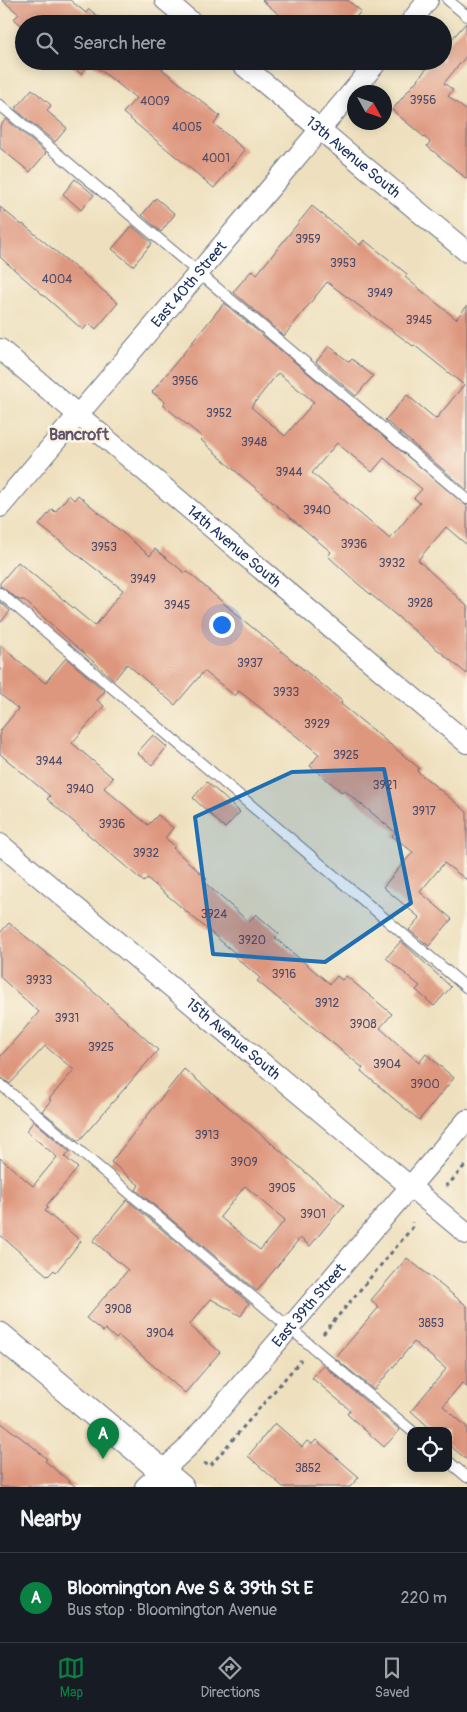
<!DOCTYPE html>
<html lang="en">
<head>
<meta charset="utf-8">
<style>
  body { margin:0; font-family:Pangolin,sans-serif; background:#242831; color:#f1f3f6 }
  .controls { position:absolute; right:15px; bottom:15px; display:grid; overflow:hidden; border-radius:10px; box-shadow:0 2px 12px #0003 }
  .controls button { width:45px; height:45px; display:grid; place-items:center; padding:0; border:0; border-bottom:1px solid #363941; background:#171b24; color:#f1f3f6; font:25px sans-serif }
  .compass { position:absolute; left:347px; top:85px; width:45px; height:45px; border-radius:50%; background:#171b24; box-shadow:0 2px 12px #0003; rotate:130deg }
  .you { position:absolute; left:221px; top:624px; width:18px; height:18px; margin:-12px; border:4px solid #fff; border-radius:50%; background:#1a73e8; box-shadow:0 0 0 8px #1a73e833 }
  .badge { display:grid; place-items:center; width:32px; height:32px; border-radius:50%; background:#0b8043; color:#fff; font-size:16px; font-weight:700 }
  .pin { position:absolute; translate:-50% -41px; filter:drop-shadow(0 1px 2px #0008) }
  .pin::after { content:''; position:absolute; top:26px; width:18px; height:15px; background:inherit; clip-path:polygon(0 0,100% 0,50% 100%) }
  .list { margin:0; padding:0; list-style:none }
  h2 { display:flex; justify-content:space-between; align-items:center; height:65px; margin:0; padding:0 20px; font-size:21px }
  h2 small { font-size:16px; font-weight:400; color:#9ea1a6 }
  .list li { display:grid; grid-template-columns:32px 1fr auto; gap:15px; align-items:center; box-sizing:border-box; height:90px; padding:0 20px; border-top:1px solid #363941 }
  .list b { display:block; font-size:19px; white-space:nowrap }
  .list p { margin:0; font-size:16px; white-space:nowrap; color:#9ea1a6 }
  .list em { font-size:16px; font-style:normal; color:#9ea1a6 }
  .icon { flex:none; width:28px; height:28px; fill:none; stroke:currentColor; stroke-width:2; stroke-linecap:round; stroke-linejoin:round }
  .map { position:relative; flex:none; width:467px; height:1487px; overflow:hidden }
  .search { position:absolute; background:#171b24; box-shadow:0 2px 12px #0003; left:15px; right:15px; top:15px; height:55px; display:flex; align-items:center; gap:12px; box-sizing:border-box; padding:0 18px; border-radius:28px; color:#9ea1a6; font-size:19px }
  .sheet { height:155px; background:#171b24 }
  nav { display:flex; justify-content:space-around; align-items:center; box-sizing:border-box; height:70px; border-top:1px solid #363941; background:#171b24; font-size:14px; color:#9ea1a6 }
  nav a { display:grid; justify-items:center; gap:2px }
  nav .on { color:#0b8043 }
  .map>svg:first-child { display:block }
  .building { fill:#de977f; fill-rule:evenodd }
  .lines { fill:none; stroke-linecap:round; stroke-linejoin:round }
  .service-casing { stroke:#656d80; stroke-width:12 }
  .minor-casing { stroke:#656d80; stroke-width:22 }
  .tertiary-casing { stroke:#656d80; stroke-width:27 }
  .path { stroke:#656d80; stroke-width:3; stroke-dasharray:4 4; stroke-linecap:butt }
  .service { stroke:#fff; stroke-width:10 }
  .minor { stroke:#fff; stroke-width:20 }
  .tertiary { stroke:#fff; stroke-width:25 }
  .marked { fill:#1f6fb2; fill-opacity:0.2; stroke:#1f6fb2; stroke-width:4; stroke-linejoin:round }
  .labels { text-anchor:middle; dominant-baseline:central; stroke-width:5; stroke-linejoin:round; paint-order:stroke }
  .number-label { font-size:12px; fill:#4c4966 }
  .street-label { font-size:15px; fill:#1b2f5e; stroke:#fcf5e5 }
  .neighbourhood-label { font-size:16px; font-weight:bold; fill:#5f536a; stroke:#fcf5e5 }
</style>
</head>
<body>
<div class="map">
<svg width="467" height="1487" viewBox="0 0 467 1487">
  <rect width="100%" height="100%" fill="#fcf5e5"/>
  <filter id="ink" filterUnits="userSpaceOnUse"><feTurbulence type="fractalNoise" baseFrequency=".02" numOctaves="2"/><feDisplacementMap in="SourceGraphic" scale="10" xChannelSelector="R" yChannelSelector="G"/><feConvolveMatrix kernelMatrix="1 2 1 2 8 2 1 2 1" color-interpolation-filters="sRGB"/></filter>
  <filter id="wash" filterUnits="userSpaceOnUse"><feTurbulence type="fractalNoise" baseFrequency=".0096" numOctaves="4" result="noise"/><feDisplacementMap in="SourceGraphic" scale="20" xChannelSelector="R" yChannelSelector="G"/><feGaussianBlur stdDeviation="1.12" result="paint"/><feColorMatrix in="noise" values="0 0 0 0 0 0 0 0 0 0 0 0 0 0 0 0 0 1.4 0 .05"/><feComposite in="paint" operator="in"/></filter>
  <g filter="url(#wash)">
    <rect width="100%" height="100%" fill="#eee0be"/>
    <g id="blocks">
      <!-- building -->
      <path class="building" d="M2,0H70L86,13L89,9L107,24H24V27L14,19L19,14Z
        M262,0H347L361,11L351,24H290Z
        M466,23L467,55L444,83L453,90L448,96L467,111V179L427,146L430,142L392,110L433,61H443V49Z
        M66,61H152L220,116L214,124L245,150L214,188L123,113L136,98L90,62L81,74Z
        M32,89L51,105L47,111L67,128L55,142L15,109Z
        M6,119L46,153L30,172L0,148V126Z
        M75,179L94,195L81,210L63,194Z
        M156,198L175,214L161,232L142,215Z
        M312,206L360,245L364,240L386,257L407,274L405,277L456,319L467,306V490L385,420L407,395L436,419L464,385L414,345L413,346L327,282L284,336L233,292L252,270L257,274Z
        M0,207L22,225L23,224L118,303L96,329L89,323L83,330L0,257Z
        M132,226L152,243L133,266L112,249Z
        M224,303L467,506V545L446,527L418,560L467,606V674L357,583L328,556L331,552L232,468L200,439L202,437L163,405L165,402L152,392ZM278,373L314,402L285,436L251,407ZM337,443L372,472L384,458L422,489L414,498L420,503L390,539L312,473Z
        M329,346L349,362L352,359L373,376L356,396L316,362Z
        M69,495L74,500L78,495L150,556L155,549L185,573L187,571L242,619L342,701L341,704L419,768L417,771L467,812V880L444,863L420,892L452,919L429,946L409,930L420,918L383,887L413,852L392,836L395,832L344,790L342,792L310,766L319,754L239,691L235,696L204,671L175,705L127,664L114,680L24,600H19L0,586V583L18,562L95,626L123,590L39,525L52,509L55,512Z
        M0,602L10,611L0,623Z
        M0,645L45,683L66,658L105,691L97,700L104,706L72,743L113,778L104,788L148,825L158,815L173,828L165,838L175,846L173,848L207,879L204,882L249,922L256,914L279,934L275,938L330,984L337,976L342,980L346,976L392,1014L380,1028L419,1063L426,1054L454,1078L419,1120L361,1071L363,1068L257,981L260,978L233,955L235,953L147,878L144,882L118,860L47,799L50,796L0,754V731L18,709L0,694Z
        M153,735L167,747L152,765L137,753Z
        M207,782L240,812L225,828L193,798Z
        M9,923L96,994L158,1050L79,1141L42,1111L51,1100L49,1099L74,1070L45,1046L10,1084L0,1077V1057L39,1012L0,977V933Z
        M401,941L451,987L434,1006L416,990L420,986L386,958Z
        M184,1069L344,1205L310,1246L300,1238L257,1291L136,1190L139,1185L111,1162ZM245,1186L285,1220L260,1250L220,1217Z
        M34,1121L70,1152L65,1157L78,1168L46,1206L48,1208L45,1211L81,1241L56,1272L54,1270L48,1276L0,1235V1158L33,1186L57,1157L26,1131Z
        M127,1200L249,1303L241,1316L211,1299L189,1325L220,1352L185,1393L119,1336L116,1339L105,1329L103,1332L86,1318L128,1270L93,1241Z
        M407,1258L467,1306V1387L462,1383L443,1406L467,1427V1460L448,1444V1431H433L411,1411L446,1369L414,1342L374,1390L335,1358L379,1307L371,1300Z
        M323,1365L400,1430L384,1447L347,1414L350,1410L312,1378Z
        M0,1422L32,1446L47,1459L45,1461L76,1487H0Z
        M275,1423L302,1447L307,1441L312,1444L316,1440L359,1477L350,1487H283L248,1456Z"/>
    </g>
  </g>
  <g filter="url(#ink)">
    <use href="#blocks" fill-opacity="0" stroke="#656d80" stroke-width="1"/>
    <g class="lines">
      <!-- service casing -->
      <g class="service-casing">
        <path id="service" d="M448,0L467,16
          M0,105L467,499
          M0,593L467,988
          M0,1084L412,1431
          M448,1461L467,1477"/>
      </g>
      <!-- minor casing -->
      <g class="minor-casing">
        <g id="minor">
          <path d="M165,0L194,24"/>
          <path d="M409,24L428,0"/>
          <path id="s1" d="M238,61L467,252"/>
          <path id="s2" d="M0,349L467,743"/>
          <path id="s3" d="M0,507L378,61"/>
          <path id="s4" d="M0,844L467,1234"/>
          <path id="s5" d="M145,1487L186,1449L467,1120"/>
        </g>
      </g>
      <!-- tertiary casing -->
      <g class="tertiary-casing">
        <path id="tertiary" d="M0,1335L181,1487"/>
      </g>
      <!-- path -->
      <path class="path" d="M445,1185H448L467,1163
        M323,1334L412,1228V1222
        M204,1463L210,1466L301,1360"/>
      <!-- service -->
      <use href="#service" class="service"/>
      <!-- minor -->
      <use href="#minor" class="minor"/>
      <!-- tertiary -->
      <use href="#tertiary" class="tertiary"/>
    </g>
  </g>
  <!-- marked area -->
  <path class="marked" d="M384,769L411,903L325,962L213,954L195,817L292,772Z"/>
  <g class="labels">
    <!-- number labels -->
    <g class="number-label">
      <text x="423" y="100">3956</text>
      <text x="155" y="101">4009</text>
      <text x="187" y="127">4005</text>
      <text x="216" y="158">4001</text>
      <text x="308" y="239">3959</text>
      <text x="343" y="263">3953</text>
      <text x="57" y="279">4004</text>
      <text x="380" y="293">3949</text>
      <text x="419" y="320">3945</text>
      <text x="185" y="381">3956</text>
      <text x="219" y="413">3952</text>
      <text x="254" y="442">3948</text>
      <text x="289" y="472">3944</text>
      <text x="317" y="510">3940</text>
      <text x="354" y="544">3936</text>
      <text x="104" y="547">3953</text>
      <text x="392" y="563">3932</text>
      <text x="143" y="579">3949</text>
      <text x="420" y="603">3928</text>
      <text x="177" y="605">3945</text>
      <text x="250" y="663">3937</text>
      <text x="286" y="692">3933</text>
      <text x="317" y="724">3929</text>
      <text x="346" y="755">3925</text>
      <text x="49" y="761">3944</text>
      <text x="385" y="785">3921</text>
      <text x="80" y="789">3940</text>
      <text x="424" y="811">3917</text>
      <text x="112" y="824">3936</text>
      <text x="146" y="853">3932</text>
      <text x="214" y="914">3924</text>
      <text x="252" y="940">3920</text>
      <text x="284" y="974">3916</text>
      <text x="39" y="980">3933</text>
      <text x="327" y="1003">3912</text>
      <text x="67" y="1018">3931</text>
      <text x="363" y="1024">3908</text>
      <text x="101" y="1047">3925</text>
      <text x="387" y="1064">3904</text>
      <text x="425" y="1084">3900</text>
      <text x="207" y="1135">3913</text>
      <text x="244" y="1162">3909</text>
      <text x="282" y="1188">3905</text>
      <text x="313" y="1214">3901</text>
      <text x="118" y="1309">3908</text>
      <text x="431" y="1323">3853</text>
      <text x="160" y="1333">3904</text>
      <text x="308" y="1468">3852</text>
    </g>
    <!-- street labels -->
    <g class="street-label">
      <text stroke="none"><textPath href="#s1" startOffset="150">13th Avenue South</textPath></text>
      <text stroke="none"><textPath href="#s3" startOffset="292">East 40th Street</textPath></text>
      <text stroke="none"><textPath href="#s2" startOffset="306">14th Avenue South</textPath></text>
      <text stroke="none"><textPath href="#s4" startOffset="304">15th Avenue South</textPath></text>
      <text stroke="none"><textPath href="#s5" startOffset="245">East 39th Street</textPath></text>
    </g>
    <!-- neighbourhood labels -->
    <g class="neighbourhood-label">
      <text x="79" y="435">Bancroft</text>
    </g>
  </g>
</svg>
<div class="controls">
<button><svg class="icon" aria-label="locate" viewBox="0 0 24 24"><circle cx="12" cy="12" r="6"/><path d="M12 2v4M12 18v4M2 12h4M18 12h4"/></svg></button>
</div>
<svg class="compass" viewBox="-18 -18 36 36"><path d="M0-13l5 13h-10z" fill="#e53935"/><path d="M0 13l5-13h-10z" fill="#9ea1a6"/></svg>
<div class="you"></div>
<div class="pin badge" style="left:103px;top:1459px">A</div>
<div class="search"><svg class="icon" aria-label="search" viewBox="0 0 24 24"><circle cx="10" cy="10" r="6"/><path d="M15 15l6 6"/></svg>Search here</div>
</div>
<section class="sheet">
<h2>Nearby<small></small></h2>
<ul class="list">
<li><span class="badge">A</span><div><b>Bloomington Ave S &amp; 39th St E</b><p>Bus stop · Bloomington Avenue</p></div><em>220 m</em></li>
</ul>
</section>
<nav>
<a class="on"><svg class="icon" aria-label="map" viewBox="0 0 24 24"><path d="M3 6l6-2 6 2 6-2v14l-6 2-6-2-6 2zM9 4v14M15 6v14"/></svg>Map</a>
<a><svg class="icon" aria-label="directions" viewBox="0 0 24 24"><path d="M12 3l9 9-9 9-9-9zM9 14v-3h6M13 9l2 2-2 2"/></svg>Directions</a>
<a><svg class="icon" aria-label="saved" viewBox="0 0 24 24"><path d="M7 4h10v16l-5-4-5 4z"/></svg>Saved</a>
</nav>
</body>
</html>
